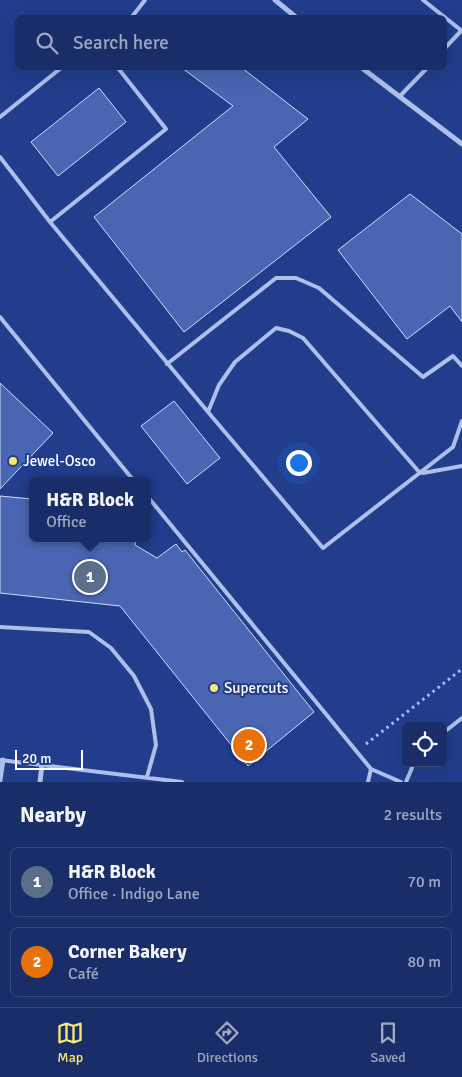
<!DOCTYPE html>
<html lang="en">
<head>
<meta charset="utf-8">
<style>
  body { margin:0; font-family:Signika,sans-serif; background:#263a71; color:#f1f3f6 }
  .controls { position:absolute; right:15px; bottom:15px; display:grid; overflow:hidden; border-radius:8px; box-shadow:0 5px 20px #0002 }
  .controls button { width:45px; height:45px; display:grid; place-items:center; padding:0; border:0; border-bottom:1px solid #374a7c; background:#192e68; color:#f1f3f6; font:25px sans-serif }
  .scale { position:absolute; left:15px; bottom:12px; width:68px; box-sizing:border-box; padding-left:5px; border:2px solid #fff; border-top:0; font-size:14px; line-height:18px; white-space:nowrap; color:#fff; -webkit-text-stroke:4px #213d8b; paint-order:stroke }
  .you { position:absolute; left:298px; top:462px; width:18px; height:18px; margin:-12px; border:4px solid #fff; border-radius:50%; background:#1a73e8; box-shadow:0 0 0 8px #1a73e833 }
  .badge { display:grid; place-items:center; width:32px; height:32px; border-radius:50%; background:#f8e86f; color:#fff; font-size:16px; font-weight:700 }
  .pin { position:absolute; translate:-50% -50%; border:2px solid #fff; box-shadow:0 1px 5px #0006 }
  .popup { position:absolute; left:29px; top:477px; width:122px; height:65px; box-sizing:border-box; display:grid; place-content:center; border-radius:8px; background:#192e68; filter:drop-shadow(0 1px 4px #0005); font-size:16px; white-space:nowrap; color:#9fa8c0 }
  .popup b { font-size:19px; color:#f1f3f6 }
  .popup::after { content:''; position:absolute; left:50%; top:100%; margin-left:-10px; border:10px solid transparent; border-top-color:#192e68 }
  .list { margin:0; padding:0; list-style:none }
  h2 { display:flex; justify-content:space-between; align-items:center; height:65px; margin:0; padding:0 20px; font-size:21px }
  h2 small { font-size:16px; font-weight:400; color:#9fa8c0 }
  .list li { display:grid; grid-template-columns:32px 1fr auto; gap:15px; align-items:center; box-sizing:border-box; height:70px; margin:0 10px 10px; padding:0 10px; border:1px solid #374a7c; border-radius:8px }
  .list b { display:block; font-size:19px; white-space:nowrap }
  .list p { margin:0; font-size:16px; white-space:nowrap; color:#9fa8c0 }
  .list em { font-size:16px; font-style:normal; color:#9fa8c0 }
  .icon { flex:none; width:28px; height:28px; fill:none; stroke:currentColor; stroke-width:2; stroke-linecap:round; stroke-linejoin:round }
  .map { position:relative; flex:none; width:462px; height:782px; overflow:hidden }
  .search { position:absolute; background:#192e68; box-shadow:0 5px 20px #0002; left:15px; right:15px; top:15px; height:55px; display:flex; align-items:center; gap:12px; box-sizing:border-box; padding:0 18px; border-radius:8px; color:#9fa8c0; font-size:19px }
  .sheet { height:225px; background:#192e68 }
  nav { display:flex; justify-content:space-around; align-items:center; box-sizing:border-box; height:70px; border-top:1px solid #374a7c; background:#192e68; font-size:14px; color:#9fa8c0 }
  nav a { display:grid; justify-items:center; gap:2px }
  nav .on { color:#f8e86f }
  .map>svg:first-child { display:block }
  .building { fill:#4a66b2; stroke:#d3ddf8 }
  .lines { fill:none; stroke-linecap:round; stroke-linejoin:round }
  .path { stroke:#aebfeb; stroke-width:3; stroke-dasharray:2.5 4; stroke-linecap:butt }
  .lane { stroke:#aebfeb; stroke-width:4 }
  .street { stroke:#aebfeb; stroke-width:5 }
  .poi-dot { fill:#f8e86f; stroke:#213d8b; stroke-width:2 }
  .labels { text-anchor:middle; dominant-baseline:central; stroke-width:4; stroke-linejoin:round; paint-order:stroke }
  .poi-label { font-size:15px; fill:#fff; stroke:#213d8b; text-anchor:start }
</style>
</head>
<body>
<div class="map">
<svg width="462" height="782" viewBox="0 0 462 782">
  <rect width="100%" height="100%" fill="#213d8b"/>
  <!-- building -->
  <path class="building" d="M182,68H242L308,119L274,147L331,217L184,332L94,217L233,106Z
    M99,88L126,122L58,176L31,142Z
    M410,194L462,234V322L450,306L407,339L338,250Z
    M0,383L53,433L0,489Z
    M174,401L220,458L187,484L141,426Z
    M0,496L32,499V538H136L135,545L157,558L176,544L182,552L185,550L314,712L248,766L120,606L0,593Z"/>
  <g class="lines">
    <!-- path -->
    <path class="path" d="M366,744L462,669"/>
    <!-- lane -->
    <path class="lane" d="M423,0L462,31
      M131,18L145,0
      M444,49L462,30
      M118,68L166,129L50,222L208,412
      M400,96L427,68
      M0,117L61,68
      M0,157L50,222
      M0,317L134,481
      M167,364L276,278H296L319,288L423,377L453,356L462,366
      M420,473L303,338L289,331L276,328L235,362L219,385L208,412L323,548L453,447L462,421
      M423,473L462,466
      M148,497L371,769L368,782
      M0,627L89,632L111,648L134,676L151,709L156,745L147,777
      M443,733L462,718
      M0,760L182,782
      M371,769L401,782
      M406,782L414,763"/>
    <!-- street -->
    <path class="street" d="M275,0L297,18
      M362,68L462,144
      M0,780L3,760
      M40,782L42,764"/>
  </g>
  <!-- markers -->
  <g class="poi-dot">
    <circle cx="13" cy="461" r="5"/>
    <circle cx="214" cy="688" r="5"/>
  </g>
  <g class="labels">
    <!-- poi labels -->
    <g class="poi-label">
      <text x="23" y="461">Jewel-Osco</text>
      <text x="224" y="688">Supercuts</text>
    </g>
  </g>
</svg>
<div class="controls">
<button><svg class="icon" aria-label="locate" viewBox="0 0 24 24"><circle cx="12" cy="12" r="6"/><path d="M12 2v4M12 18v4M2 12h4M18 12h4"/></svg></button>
</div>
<div class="scale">20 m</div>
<div class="you"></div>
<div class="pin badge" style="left:90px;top:577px;background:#5c6f8a">1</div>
<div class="popup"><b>H&amp;R Block</b>Office</div>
<div class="pin badge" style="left:249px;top:745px;background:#e8710a">2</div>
<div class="search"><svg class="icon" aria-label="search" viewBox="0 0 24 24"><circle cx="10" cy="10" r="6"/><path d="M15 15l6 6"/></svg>Search here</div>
</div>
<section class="sheet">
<h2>Nearby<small>2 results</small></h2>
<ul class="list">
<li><span class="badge" style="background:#5c6f8a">1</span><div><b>H&amp;R Block</b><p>Office · Indigo Lane</p></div><em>70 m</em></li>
<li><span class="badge" style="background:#e8710a">2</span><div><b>Corner Bakery</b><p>Café</p></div><em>80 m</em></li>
</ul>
</section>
<nav>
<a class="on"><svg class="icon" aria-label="map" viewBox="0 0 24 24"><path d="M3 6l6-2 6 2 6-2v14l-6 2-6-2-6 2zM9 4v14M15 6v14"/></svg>Map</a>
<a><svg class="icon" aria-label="directions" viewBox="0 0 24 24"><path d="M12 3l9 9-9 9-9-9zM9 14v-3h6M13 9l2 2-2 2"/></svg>Directions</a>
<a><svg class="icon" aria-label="saved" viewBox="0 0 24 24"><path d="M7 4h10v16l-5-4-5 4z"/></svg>Saved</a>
</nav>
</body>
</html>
